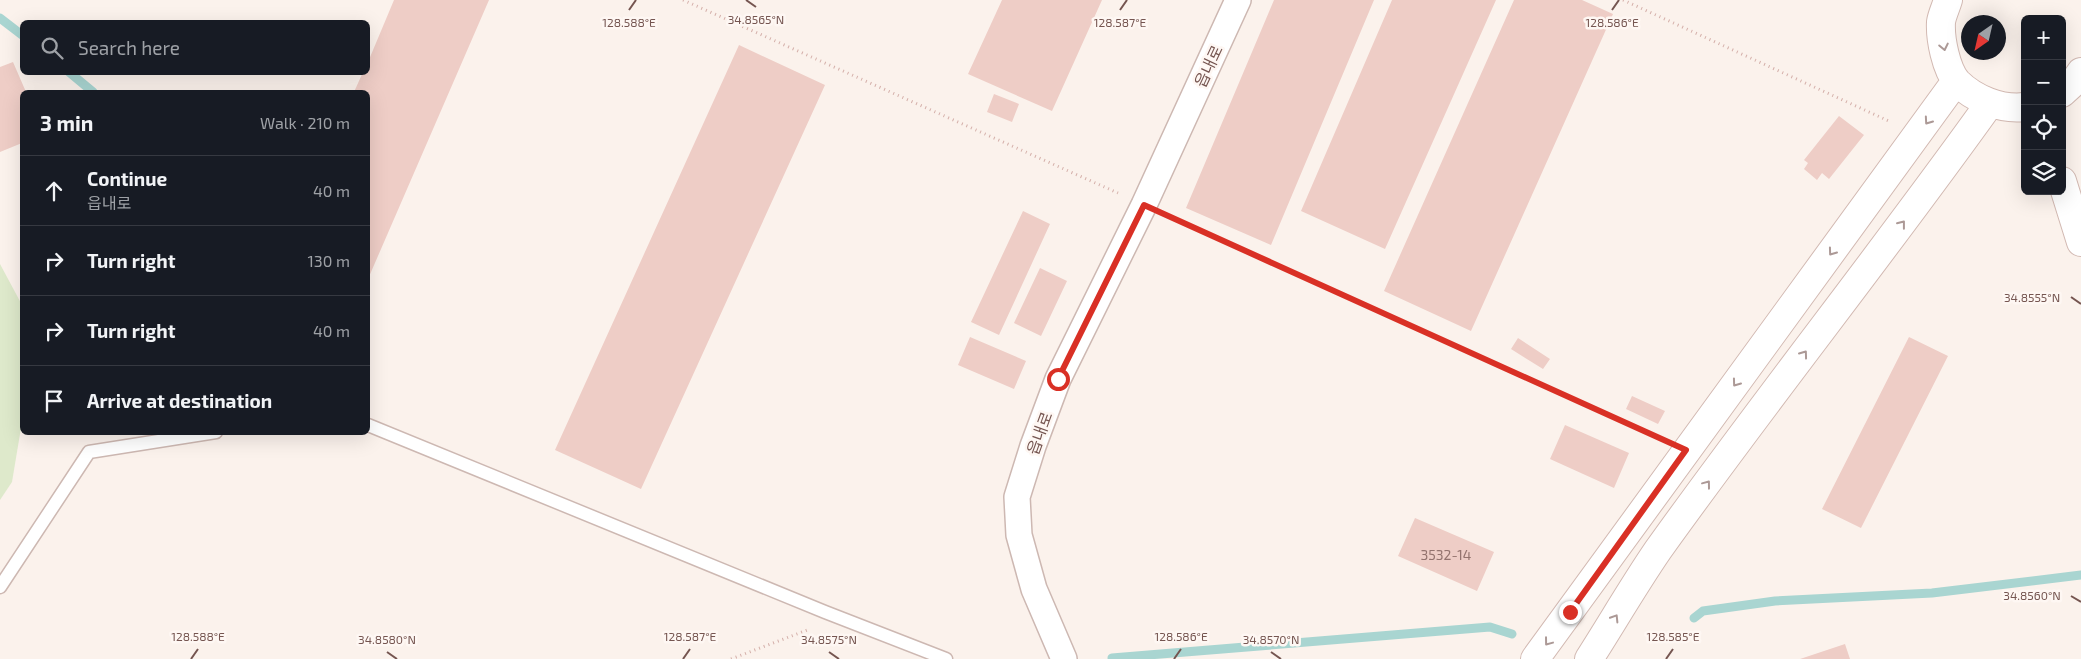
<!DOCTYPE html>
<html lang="en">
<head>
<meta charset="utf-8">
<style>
  body { margin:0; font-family:"Exo 2","Noto Sans KR",sans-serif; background:#242831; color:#f1f3f6 }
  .controls { position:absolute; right:15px; top:15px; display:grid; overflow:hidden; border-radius:8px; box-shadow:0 5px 20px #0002 }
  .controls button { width:45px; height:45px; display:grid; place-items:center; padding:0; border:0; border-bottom:1px solid #363941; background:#171b24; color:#f1f3f6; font:25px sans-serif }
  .compass { position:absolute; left:1961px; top:15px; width:45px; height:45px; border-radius:50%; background:#171b24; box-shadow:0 5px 20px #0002; rotate:214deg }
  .stop { position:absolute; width:15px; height:15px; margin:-11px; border:4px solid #d93025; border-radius:50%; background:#fff }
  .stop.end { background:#d93025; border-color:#fff; box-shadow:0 1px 5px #0008 }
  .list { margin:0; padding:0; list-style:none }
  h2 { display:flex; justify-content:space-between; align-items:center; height:65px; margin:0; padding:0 20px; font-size:21px }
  h2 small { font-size:16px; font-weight:400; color:#9ea1a6 }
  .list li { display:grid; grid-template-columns:32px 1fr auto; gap:15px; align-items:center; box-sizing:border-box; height:70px; padding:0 20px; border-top:1px solid #363941 }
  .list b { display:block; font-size:19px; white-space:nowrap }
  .list p { margin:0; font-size:16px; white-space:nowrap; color:#9ea1a6 }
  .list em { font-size:16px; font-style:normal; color:#9ea1a6 }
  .icon { flex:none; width:28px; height:28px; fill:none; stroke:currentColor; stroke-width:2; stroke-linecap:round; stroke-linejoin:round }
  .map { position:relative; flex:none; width:2081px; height:659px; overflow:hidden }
  .search { position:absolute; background:#171b24; box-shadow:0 5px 20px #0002; left:20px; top:20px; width:350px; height:55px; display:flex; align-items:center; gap:12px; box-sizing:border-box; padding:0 18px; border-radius:8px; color:#9ea1a6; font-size:19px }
  .panel { position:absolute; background:#171b24; box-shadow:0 5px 20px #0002; left:20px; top:90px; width:350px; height:345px; border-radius:8px }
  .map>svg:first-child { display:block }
  .green { fill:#dee9cb }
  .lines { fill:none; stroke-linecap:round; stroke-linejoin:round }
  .stream { stroke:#a9d5d1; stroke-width:9 }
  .building { fill:#eecdc6 }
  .lane-casing { stroke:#cdb8b2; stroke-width:15 }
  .street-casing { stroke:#cdb8b2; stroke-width:28 }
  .secondary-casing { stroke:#d2b9b2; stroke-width:30 }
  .path { stroke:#d4afa9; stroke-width:3; stroke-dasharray:1 4; stroke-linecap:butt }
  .lane { stroke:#fff; stroke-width:12 }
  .street { stroke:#fff; stroke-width:25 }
  .secondary { stroke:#fff; stroke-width:28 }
  .oneway { stroke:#ac9996 }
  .route { stroke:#d93025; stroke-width:6 }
  .ticks { fill:none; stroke:#755550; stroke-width:2 }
  .labels { text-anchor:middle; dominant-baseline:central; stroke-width:5; stroke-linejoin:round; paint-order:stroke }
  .number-label { font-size:14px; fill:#93736e }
  .street-label { font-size:16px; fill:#755550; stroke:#fef7f3 }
  .ticks-label { font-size:12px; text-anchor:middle; fill:#755550; stroke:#fef7f3; stroke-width:5; stroke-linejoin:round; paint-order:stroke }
</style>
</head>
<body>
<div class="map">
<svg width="2081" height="659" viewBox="0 0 2081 659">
  <rect width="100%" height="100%" fill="#fbf2ec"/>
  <!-- green -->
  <path class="green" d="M0,264L22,305V422L12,482L0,500Z"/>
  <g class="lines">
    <!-- stream -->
    <path class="stream" d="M0,18L22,35
      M69,72L93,92
      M1694,618L1703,611L1775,601L1932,593L2081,575
      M1112,658L1490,627L1512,634"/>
  </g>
  <!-- building -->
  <path class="building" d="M394,0H489L368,279V92H354L363,72H368V62Z
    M1002,0H1102L1052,111L968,74Z
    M1274,0H1374L1271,245L1186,208Z
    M1392,0H1496L1385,249L1301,211Z
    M1514,0H1582L1613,14L1471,331L1384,291Z
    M739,45L825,85L641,489L555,450Z
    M13,62L26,92H22V143L0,152V67Z
    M994,94L1019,104L1012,122L987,112Z
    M1839,116L1864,135L1829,179L1822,173L1817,180L1804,169L1808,163L1804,160Z
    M1023,211L1050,224L999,335L971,322Z
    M1040,268L1067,281L1041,336L1014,323Z
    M970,337L1026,361L1014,389L958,365Z
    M1909,337L1948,356L1861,528L1822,509Z
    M1518,338L1550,359L1543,369L1511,349Z
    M1632,396L1665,411L1658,424L1626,409Z
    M1565,425L1629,453L1614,488L1550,459Z
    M1415,518L1494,552L1477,591L1398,556Z
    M1845,644L1850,659H1800Z"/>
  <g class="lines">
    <!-- lane casing -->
    <g class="lane-casing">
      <path id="lane" d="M368,425L825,612L946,659
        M0,587L89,452L216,432"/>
    </g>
    <!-- street casing -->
    <g class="street-casing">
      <path id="street" d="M1064,659L1034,589L1019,535L1017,497L1033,446L1058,379L1144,205L1238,0"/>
    </g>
    <!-- secondary casing -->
    <g class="secondary-casing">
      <path id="secondary" d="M1948,0C1946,7 1942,15 1941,22C1940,39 1946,69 1957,82C1974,99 2001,110 2025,107
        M2062,93L2074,82L2081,72
        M2062,181L2081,242
        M1535,659L1956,81
        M1589,659C1612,623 1634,585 1658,550C1766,399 1882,254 1990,103"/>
    </g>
    <!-- path -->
    <path class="path" d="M683,0L1118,193
      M1623,0L1891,122
      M1170,216L1660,439
      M731,659L810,629"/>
    <!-- lane -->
    <use href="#lane" class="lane"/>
    <!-- street -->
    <use href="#street" class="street"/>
    <!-- secondary -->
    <use href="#secondary" class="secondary"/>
  </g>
  <!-- one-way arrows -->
  <defs><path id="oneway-chevron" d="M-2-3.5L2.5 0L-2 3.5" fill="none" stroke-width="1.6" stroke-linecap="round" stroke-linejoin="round" transform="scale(1.25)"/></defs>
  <g class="oneway">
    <use href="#oneway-chevron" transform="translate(1944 47) rotate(78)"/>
    <use href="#oneway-chevron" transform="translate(1928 121) rotate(125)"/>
    <use href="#oneway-chevron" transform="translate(1902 224) rotate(-52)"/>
    <use href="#oneway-chevron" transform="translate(1832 252) rotate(126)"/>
    <use href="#oneway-chevron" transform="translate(1804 354) rotate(-54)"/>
    <use href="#oneway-chevron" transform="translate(1736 383) rotate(126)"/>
    <use href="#oneway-chevron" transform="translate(1707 484) rotate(-53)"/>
    <use href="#oneway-chevron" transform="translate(1615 618) rotate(-58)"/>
    <use href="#oneway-chevron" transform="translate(1548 642) rotate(127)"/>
  </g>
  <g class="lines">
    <!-- route -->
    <path class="route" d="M1058,379L1144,205L1686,450L1570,612"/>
  </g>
  <!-- ticks -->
  <path class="ticks" d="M746,0L756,7M629,10L636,0M1120,10L1127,0M1612,10L1619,0M2071,297L2081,304M2071,596L2081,602M387,652L397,659M829,652L839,659M1271,652L1281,659M191,659L198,649M683,659L690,649M1174,659L1181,649M1666,659L1673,649"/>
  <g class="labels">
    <!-- number labels -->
    <g class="number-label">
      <text x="1446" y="554">3532-14</text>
    </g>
    <!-- street labels -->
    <g class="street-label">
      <text transform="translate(1208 66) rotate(-65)">읍내로</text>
      <text transform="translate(1039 433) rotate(-70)">읍내로</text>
    </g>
  </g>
  <g class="ticks-label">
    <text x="756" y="24">34.8565°N</text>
    <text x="629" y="27">128.588°E</text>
    <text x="1120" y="27">128.587°E</text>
    <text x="1612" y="27">128.586°E</text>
    <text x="2032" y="302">34.8555°N</text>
    <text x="2032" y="600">34.8560°N</text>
    <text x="198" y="641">128.588°E</text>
    <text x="690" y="641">128.587°E</text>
    <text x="1181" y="641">128.586°E</text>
    <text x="1673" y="641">128.585°E</text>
    <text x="387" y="644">34.8580°N</text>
    <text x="829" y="644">34.8575°N</text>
    <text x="1271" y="644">34.8570°N</text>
  </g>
</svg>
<div class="controls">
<button>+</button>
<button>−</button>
<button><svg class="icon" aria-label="locate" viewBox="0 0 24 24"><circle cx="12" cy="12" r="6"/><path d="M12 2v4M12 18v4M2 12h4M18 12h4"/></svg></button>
<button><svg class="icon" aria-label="layers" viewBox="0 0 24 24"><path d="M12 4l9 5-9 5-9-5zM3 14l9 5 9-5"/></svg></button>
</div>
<svg class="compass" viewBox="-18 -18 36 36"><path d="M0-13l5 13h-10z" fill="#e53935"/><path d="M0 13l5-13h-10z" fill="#9ea1a6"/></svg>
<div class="stop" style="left:1058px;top:379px"></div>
<div class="stop end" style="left:1570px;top:612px"></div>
<div class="search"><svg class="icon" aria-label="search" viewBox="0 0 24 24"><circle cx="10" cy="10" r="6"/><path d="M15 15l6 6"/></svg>Search here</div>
<section class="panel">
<h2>3 min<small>Walk · 210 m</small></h2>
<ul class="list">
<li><svg class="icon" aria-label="ahead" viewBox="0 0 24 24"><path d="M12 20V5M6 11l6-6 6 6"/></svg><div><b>Continue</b><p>읍내로</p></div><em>40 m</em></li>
<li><svg class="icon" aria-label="right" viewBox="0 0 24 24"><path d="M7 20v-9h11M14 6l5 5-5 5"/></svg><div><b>Turn right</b></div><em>130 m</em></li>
<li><svg class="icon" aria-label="right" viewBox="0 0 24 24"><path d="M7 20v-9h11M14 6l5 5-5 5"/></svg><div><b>Turn right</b></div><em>40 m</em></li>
<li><svg class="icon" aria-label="arrive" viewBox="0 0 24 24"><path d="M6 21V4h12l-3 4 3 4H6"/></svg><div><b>Arrive at destination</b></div></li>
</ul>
</section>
</div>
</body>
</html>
